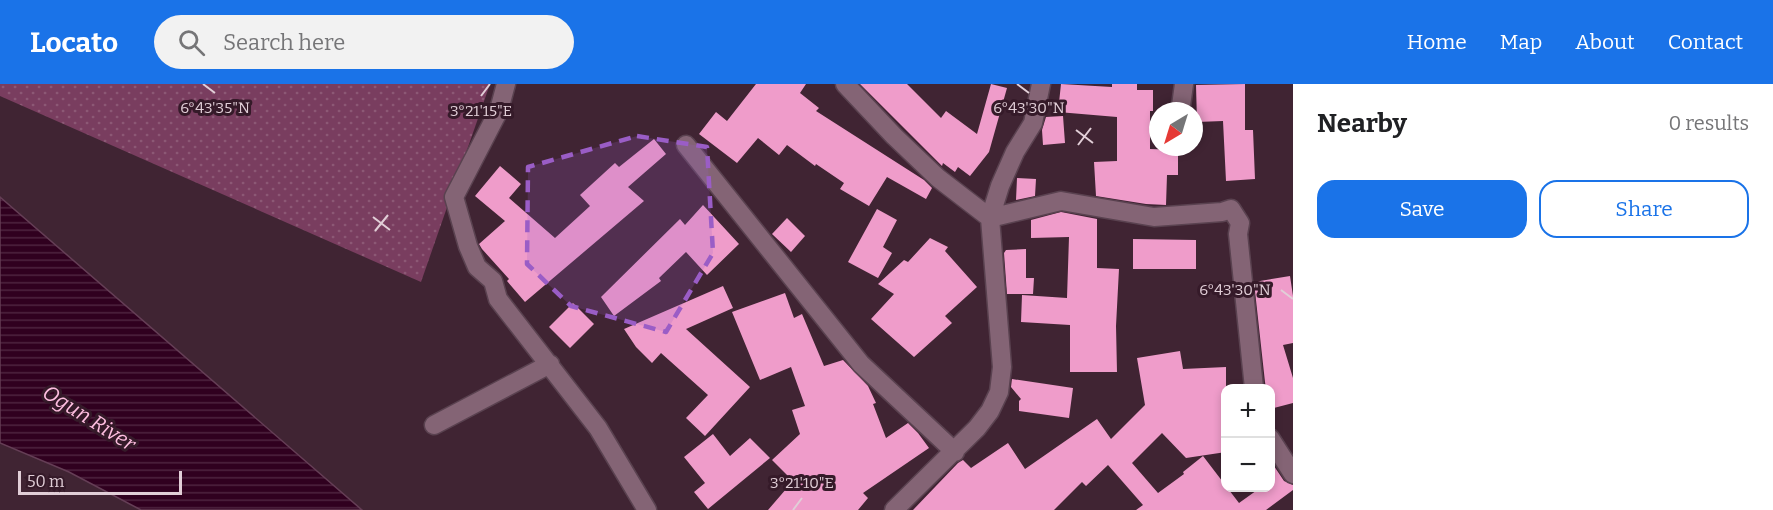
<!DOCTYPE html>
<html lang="en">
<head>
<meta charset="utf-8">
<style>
  body { margin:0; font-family:Bitter,serif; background:#f2f2f2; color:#202124 }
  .controls { position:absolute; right:18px; bottom:18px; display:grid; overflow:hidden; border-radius:12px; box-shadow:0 3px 9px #0003 }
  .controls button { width:54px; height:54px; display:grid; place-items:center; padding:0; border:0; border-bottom:2px solid #e0e0e0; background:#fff; color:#202124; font:30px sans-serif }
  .compass { position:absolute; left:1149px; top:18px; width:54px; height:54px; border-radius:50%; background:#fff; box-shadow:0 3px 9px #0003; rotate:218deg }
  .scale { position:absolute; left:18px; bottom:15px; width:164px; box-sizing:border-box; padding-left:6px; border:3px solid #e1ced7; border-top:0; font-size:16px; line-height:21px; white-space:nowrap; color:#e1ced7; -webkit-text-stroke:4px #351a29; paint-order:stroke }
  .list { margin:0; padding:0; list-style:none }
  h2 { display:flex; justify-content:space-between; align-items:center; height:78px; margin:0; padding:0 24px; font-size:26px }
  h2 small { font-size:20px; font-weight:400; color:#757577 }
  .actions { display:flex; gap:12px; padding:18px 24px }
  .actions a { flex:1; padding:14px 0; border:2px solid #1a73e8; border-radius:18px; text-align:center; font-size:21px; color:#1a73e8 }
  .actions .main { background:#1a73e8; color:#fff }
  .icon { flex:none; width:33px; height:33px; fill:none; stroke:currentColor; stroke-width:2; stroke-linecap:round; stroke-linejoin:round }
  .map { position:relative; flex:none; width:1293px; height:426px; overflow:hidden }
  header { display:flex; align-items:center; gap:36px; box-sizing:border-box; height:84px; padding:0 30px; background:#1a73e8; color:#fff }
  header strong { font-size:28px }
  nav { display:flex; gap:33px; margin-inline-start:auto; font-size:21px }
  .search { width:420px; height:54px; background:#f2f2f2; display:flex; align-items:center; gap:15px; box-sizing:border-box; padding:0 21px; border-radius:33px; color:#757577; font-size:22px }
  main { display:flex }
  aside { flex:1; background:#fff }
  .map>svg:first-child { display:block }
  .grass { fill:url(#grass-dots) }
  .water { fill:url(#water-rules); stroke:#653e56; stroke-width:1.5 }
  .building { fill:#ef9cca }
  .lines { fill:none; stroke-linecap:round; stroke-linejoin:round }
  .minor-casing { stroke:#5a4250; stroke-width:21 }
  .minor { stroke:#846475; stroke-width:18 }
  .marked { fill:#9a5dc6; fill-opacity:0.2; stroke:#9a5dc6; stroke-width:4.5; stroke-dasharray:12 8; stroke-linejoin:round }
  .ticks { fill:none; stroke:#e1ced7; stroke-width:2 }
  .labels { text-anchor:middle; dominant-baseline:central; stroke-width:6; stroke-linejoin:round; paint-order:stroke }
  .water-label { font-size:21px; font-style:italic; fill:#fdbddf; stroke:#351a29 }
  .ticks-label { font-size:15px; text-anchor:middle; fill:#e1ced7; stroke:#351a29; stroke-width:6; stroke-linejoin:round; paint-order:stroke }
</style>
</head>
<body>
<header>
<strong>Locato</strong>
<div class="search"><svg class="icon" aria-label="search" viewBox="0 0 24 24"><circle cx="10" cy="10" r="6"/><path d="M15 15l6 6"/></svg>Search here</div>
<nav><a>Home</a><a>Map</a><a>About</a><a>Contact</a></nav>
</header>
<main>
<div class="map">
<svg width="1293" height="426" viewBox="0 0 1293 426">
  <defs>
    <pattern id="grass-dots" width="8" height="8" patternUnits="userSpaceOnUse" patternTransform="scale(1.5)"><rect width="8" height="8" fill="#793d5f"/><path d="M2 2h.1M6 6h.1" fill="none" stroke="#8c5875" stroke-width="1.8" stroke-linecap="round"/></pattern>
    <pattern id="water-rules" width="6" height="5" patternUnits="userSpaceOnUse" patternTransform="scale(1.5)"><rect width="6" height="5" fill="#30001f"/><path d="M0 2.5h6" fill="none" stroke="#4e243f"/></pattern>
  </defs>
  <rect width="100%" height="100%" fill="#402433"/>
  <!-- grass -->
  <path class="grass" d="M0,0H490L421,198L0,12Z"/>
  <!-- water -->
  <path class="water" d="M0,113L362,426H141L69,388L0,359Z"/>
  <!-- building -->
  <path class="building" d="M756,0H806L800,9L819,24L816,27L924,96L932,104L926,115L887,93L869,122L840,105L844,99L816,80L815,82L787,61L779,71L758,54L737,79L699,50L716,28L727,37Z
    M860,0H907L941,34L946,27L977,50L991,0L1007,4L989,68L970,92L958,83L955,88L943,79L942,82Z
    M1061,0L1112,3V0H1137V6H1153V27H1150V65L1178,66V91H1167L1166,121L1146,120L1096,112L1094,78L1117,77V33L1058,28Z
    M1245,0V46H1253L1255,95L1226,97L1223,37L1197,38L1196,1Z
    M1063,32L1065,59L1043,61L1042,46L1046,33Z
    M654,55L666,70L628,103L644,117L525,218L507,197L509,195L482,165L479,160L505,137L475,112L500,82L521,100L509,114L555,154L590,122L580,111L615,79L619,83Z
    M1017,94L1036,95L1035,112L1016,116Z
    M703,121L739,160L707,191L686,168L659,194L661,197L614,232L601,213L680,135L685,141Z
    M877,125L897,136L883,163L892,169L878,194L848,178Z
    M1061,128L1097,135V184L1119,185L1116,242L1117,288H1070V241L1021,238L1022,211L1067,214L1069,153L1031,154V136Z
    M787,134L805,152L791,168L772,150Z
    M930,154L948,163L945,167L977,203L945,232L952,239L914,273L871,235L894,210L878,200L904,176L908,178Z
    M1133,155L1196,156V185H1133Z
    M1026,165V194H1034L1033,210H1007L1004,169L1006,166Z
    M1290,192L1293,212V259L1283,261L1293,294V319L1270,325V304H1266L1265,298L1254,198Z
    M723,202L733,224L686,245L750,303L705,352L686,334L708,311L661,269L652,279L636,263L624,245Z
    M785,209L794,234L802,230L824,282L843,276L868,302L876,319L873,320L886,354L908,339L918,349L929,364L863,409L868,414L858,426H768L793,397L772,376L800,350L792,326L805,322L791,283L760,296L732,228Z
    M573,219L594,240L570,264L549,243Z
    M1180,267L1183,285L1226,283V368L1186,374L1162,349L1132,379L1158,409L1184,390L1183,388L1203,372L1239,419L1260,404H1270V376L1284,397L1293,401V406L1266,426H1136L1143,421L1108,381L1086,402L1082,398L1054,426H913L958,379L963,376L971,384L1008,359L1025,385L1097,335L1111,355L1145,321L1137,274Z
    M1012,295L1073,304L1069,334L1019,327V317L1021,315L1011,303Z
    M713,350L730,372L750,354L770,374L708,425L694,408L705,399L684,373Z"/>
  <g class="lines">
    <!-- minor casing -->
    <g class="minor-casing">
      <path id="minor" d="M506,0L499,26L454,113L468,162L477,183L493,197L498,215L598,344L647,426
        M845,0L894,52L938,94L990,134
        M1181,22L1184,0
        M686,61L861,280L955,368
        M990,134L1061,117L1154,133L1222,128L1231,125L1240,139L1238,150L1254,304
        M434,341L550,280
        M1270,354L1293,390
        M894,426L977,344L990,327L999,308L1002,283L990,134L1000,102L1015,68L1033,39L1041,0"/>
    </g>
    <!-- minor -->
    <use href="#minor" class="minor"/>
  </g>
  <!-- marked area -->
  <path class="marked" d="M637,52L707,63L713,169L666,248L571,222L527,180L528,83Z"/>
  <!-- ticks -->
  <path class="ticks" d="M203,0L215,9M1017,0L1029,9M481,12L490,0M1076,46L1093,59M1078,61L1091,44M373,133L390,146M375,147L388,131M1281,206L1293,215M793,426L802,414"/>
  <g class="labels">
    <!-- water labels -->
    <g class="water-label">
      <text transform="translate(89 334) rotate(32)">Ogun River</text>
    </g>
  </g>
  <g class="ticks-label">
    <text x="215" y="29">6°43'35"N</text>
    <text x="1029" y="29">6°43'30"N</text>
    <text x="481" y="32">3°21'15"E</text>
    <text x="1235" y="211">6°43'30"N</text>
    <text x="802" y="404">3°21'10"E</text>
  </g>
</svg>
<div class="controls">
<button>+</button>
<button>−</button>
</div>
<svg class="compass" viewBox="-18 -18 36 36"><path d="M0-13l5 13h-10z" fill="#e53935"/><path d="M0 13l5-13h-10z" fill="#757577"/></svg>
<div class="scale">50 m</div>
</div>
<aside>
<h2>Nearby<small>0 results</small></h2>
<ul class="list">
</ul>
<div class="actions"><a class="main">Save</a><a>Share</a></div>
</aside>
</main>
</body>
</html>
